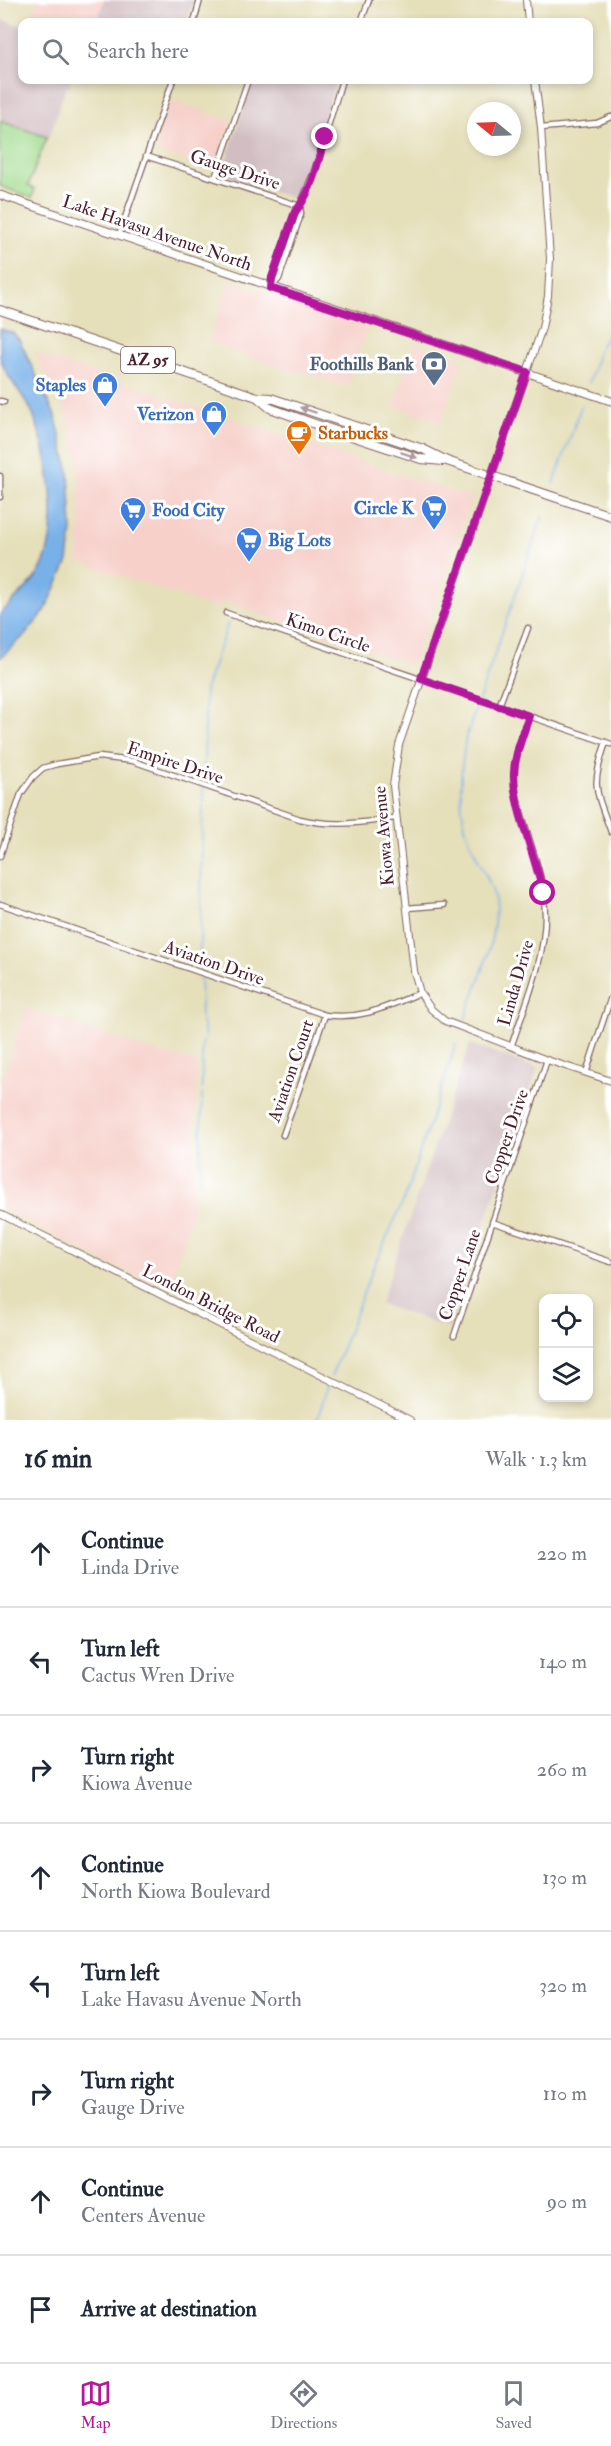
<!DOCTYPE html>
<html lang="en">
<head>
<meta charset="utf-8">
<style>
  body { margin:0; font-family:"IM FELL Double Pica",serif; background:#f2f2f3; color:#1f2937 }
  .controls { position:absolute; right:18px; bottom:18px; display:grid; overflow:hidden; border-radius:12px; box-shadow:0 3px 9px #0003 }
  .controls button { width:54px; height:54px; display:grid; place-items:center; padding:0; border:0; border-bottom:2px solid #e0e1e3; background:#fff; color:#1f2937; font:30px sans-serif }
  .compass { position:absolute; left:467px; top:102px; width:54px; height:54px; border-radius:50%; background:#fff; box-shadow:0 3px 9px #0003; rotate:289deg }
  .stop { position:absolute; width:18px; height:18px; margin:-14px; border:4px solid #b5179e; border-radius:50%; background:#fff }
  .stop.end { background:#b5179e; border-color:#fff; box-shadow:0 2px 6px #0008 }
  .list { margin:0; padding:0; list-style:none }
  h2 { display:flex; justify-content:space-between; align-items:center; height:78px; margin:0; padding:0 24px; font-size:26px }
  h2 small { font-size:20px; font-weight:400; color:#747a83 }
  .list li { display:grid; grid-template-columns:39px 1fr auto; gap:18px; align-items:center; box-sizing:border-box; height:108px; padding:0 24px; border-top:2px solid #e0e1e3 }
  .list b { display:block; font-size:22px; white-space:nowrap }
  .list p { margin:0; font-size:20px; white-space:nowrap; color:#747a83 }
  .list em { font-size:20px; font-style:normal; color:#747a83 }
  .icon { flex:none; width:33px; height:33px; fill:none; stroke:currentColor; stroke-width:2; stroke-linecap:round; stroke-linejoin:round }
  .map { position:relative; flex:none; width:611px; height:1420px; overflow:hidden }
  .search { position:absolute; background:#fff; box-shadow:0 3px 9px #0003; left:18px; right:18px; top:18px; height:66px; display:flex; align-items:center; gap:15px; box-sizing:border-box; padding:0 21px; border-radius:12px; color:#747a83; font-size:22px }
  .sheet { height:942px; background:#fff }
  nav { display:flex; justify-content:space-around; align-items:center; box-sizing:border-box; height:84px; border-top:2px solid #e0e1e3; background:#fff; font-size:16px; color:#747a83 }
  nav a { display:grid; justify-items:center; gap:3px }
  nav .on { color:#b5179e }
  .map>svg:first-child { display:block }
  .built { fill:#f7d0ca }
  .industrial { fill:#d2bec2 }
  .green { fill:#a1dc90; stroke:#767e5e; stroke-width:1.5 }
  .water { fill:#78b1e8; stroke:#61688a; stroke-width:1.5 }
  .lines { fill:none; stroke-linecap:round; stroke-linejoin:round }
  .stream { stroke:#78b1e8; stroke-width:1.5 }
  .minor-casing { stroke:#80625d; stroke-width:7 }
  .tertiary-casing { stroke:#80625d; stroke-width:8 }
  .secondary-casing { stroke:#80625d; stroke-width:9 }
  .trunk-casing { stroke:#80625d; stroke-width:10 }
  .minor { stroke:#fff; stroke-width:4.5 }
  .tertiary { stroke:#fff; stroke-width:6 }
  .secondary { stroke:#fff; stroke-width:7 }
  .trunk { stroke:#fff; stroke-width:8 }
  .oneway { fill:#ae9aa0 }
  .route { stroke:#b5179e; stroke-width:8 }
  .labels { text-anchor:middle; dominant-baseline:central; stroke-width:6; stroke-linejoin:round; paint-order:stroke }
  .shield { fill:#fff; stroke:#80626b; stroke-width:1.5 }
  .shield-label { font-size:16px; font-weight:bold; fill:#4a1f2b }
  .street-label { font-size:18px; fill:#4a1f2b; stroke:#fff }
  .service-label { font-size:18px; font-weight:bold; fill:#4e5e75; stroke:#fff; text-anchor:end }
  .shop-label { font-size:18px; font-weight:bold; fill:#366cbe; stroke:#fff; text-anchor:end }
  .food-label { font-size:18px; font-weight:bold; fill:#c56008; stroke:#fff; text-anchor:start }
</style>
</head>
<body>
<div class="map">
<svg width="611" height="1420" viewBox="0 0 611 1420">
  <rect width="100%" height="100%" fill="#fff"/>
  <filter id="ink" filterUnits="userSpaceOnUse"><feTurbulence type="fractalNoise" baseFrequency=".0167" numOctaves="2"/><feDisplacementMap in="SourceGraphic" scale="12" xChannelSelector="R" yChannelSelector="G"/><feConvolveMatrix kernelMatrix="1 2 1 2 8 2 1 2 1" color-interpolation-filters="sRGB"/></filter>
  <filter id="wash" filterUnits="userSpaceOnUse"><feTurbulence type="fractalNoise" baseFrequency=".008" numOctaves="4" result="noise"/><feDisplacementMap in="SourceGraphic" scale="24" xChannelSelector="R" yChannelSelector="G"/><feGaussianBlur stdDeviation="1.35" result="paint"/><feColorMatrix in="noise" values="0 0 0 0 0 0 0 0 0 0 0 0 0 0 0 0 0 1.4 0 .05"/><feComposite in="paint" operator="in"/></filter>
  <g filter="url(#wash)">
    <rect width="100%" height="100%" fill="#e5dfba"/>
    <!-- built -->
    <path class="built" d="M38,0H104L97,22H30Z
      M170,100L231,121L215,168L160,153L156,145Z
      M230,281L367,328L347,387L296,370L295,373L209,342Z
      M415,343L463,359L442,422L393,406Z
      M34,353L393,473L472,497L413,665L261,614L226,600L216,607L207,605L78,561L80,526L78,458L66,413Z
      M26,1008L152,1051L197,1062L192,1218L172,1277L159,1284L104,1261L0,1207V1086Z"/>
    <!-- industrial -->
    <path class="industrial" d="M104,0H194L186,22H97Z
      M0,19L22,26V80H71L69,87H66L49,138L0,121Z
      M253,80H326L335,83L299,200L221,175Z
      M470,1044L538,1068L449,1328L380,1304Z"/>
    <!-- green -->
    <path class="green" d="M0,121L47,137L28,186L35,189L32,198L0,186Z"/>
    <!-- water -->
    <path class="water" d="M0,329L13,333L20,341L56,418L69,472L72,530L68,561L45,611L25,635L0,658V614C12,602 28,588 38,574C63,533 50,455 32,412C24,395 3,374 0,356C0,348 0,338 0,329Z"/>
    <g class="lines">
      <!-- stream -->
      <path class="stream" d="M589,383L600,347L611,330
        M554,483L582,404
        M204,784L205,690L228,623
        M465,1019C478,981 499,938 494,898C491,879 477,860 470,842C457,808 460,772 466,737L543,515
        M202,1089V1046L205,1036L201,1017L200,957L203,788
        M200,1182L202,1094
        M331,1377L373,1268L405,1197L456,1044
        M317,1420L329,1381"/>
    </g>
  </g>
  <g filter="url(#ink)">
    <g class="lines">
      <!-- minor casing -->
      <g class="minor-casing">
        <path id="minor" d="M194,22L200,0
          M361,22L369,0
          M541,128L597,123L611,117
          M146,156L300,206
          M215,178L248,80
          M119,235L173,80
          M271,287L272,277L295,212L300,206
          M271,288L279,279L301,214L300,206L315,169L342,80
          M0,401L4,402
          M0,476V497
          M226,613L611,744
          M499,706L528,628
          M606,742C591,786 595,789 611,832
          M0,856L21,794L33,777L43,768L57,764L99,757L133,761L300,819C333,827 362,823 395,818
          M0,904L325,1015C362,1020 386,1007 420,993
          M407,908L444,905
          M511,1047C525,1005 545,961 545,915C545,883 533,852 524,822C519,806 513,790 514,773C515,754 523,735 529,716
          M586,1073L611,997
          M283,1135L325,1015
          M492,1222L611,1262
          M454,1336L547,1060"/>
      </g>
      <!-- tertiary casing -->
      <g class="tertiary-casing">
        <path id="tertiary" d="M526,0L528,22
          M535,80L541,128L550,259L548,296L542,328L527,372L399,745L393,786L414,971L420,993L431,1009L445,1021L547,1060L611,1081
          M0,1214L410,1420"/>
      </g>
      <!-- secondary casing -->
      <g class="secondary-casing">
        <path id="secondary" d="M0,195L611,401"/>
      </g>
      <!-- trunk casing -->
      <g class="trunk-casing">
        <path id="trunk" d="M0,310L257,397L271,398L423,449L447,461L611,516
          M257,397L270,408L315,424L421,459L443,461"/>
      </g>
      <!-- minor -->
      <use href="#minor" class="minor"/>
      <!-- tertiary -->
      <use href="#tertiary" class="tertiary"/>
      <!-- secondary -->
      <use href="#secondary" class="secondary"/>
      <!-- trunk -->
      <use href="#trunk" class="trunk"/>
    </g>
    <!-- one-way arrows -->
    <defs><path id="oneway-solid" d="M-6-.8H1V-3.2L6.5 0L1 3.2V.8H-6Z" transform="scale(1.5)"/></defs>
    <g class="oneway">
      <use href="#oneway-solid" transform="translate(308 410) rotate(-162)"/>
      <use href="#oneway-solid" transform="translate(409 455) rotate(19)"/>
    </g>
  </g>
  <g class="lines" filter="url(#ink)">
    <!-- route -->
    <path class="route" d="M325,137C318,160 312,193 295,212L272,278L271,288L527,372L421,679L529,716C523,735 514,755 514,775C514,809 536,857 543,893"/>
  </g>
  <!-- icons -->
  <defs>
    <g id="bank-pin" transform="scale(1.35)"><path d="M0 17L-7.5 6A9.5 9.5 0 1 1 7.5 6Z" fill="#5c6f8a" stroke="#fff"/><path d="M-6-4H6V4H-6ZM0-2.3a2.3 2.3 0 1 0 0 4.6a2.3 2.3 0 1 0 0-4.6Z" fill="#fff"/></g>
    <g id="shop-pin" transform="scale(1.35)"><path d="M0 17L-7.5 6A9.5 9.5 0 1 1 7.5 6Z" fill="#3f7fe0" stroke="#fff"/><path d="M-5-2.5h2.3a2.7 3.5 0 0 1 5.4 0H5L5.5 6h-11ZM-1.5-2.5h3a1.5 2.3 0 0 0-3 0Z" fill="#fff"/></g>
    <g id="cafe-pin" transform="scale(1.35)"><path d="M0 17L-7.5 6A9.5 9.5 0 1 1 7.5 6Z" fill="#e8710a" stroke="#fff"/><path d="M-5.5-4.5H6V0H3Q3 3.5 0 3.5H-2.5Q-5.5 3.5-5.5 0ZM3-3.2v2h1.7v-2ZM-6 4.5H4V6H-6Z" fill="#fff"/></g>
    <g id="supermarket-pin" transform="scale(1.35)"><path d="M0 17L-7.5 6A9.5 9.5 0 1 1 7.5 6Z" fill="#3f7fe0" stroke="#fff"/><path d="M-6-5.5h2.5l.6 2H6L4.5 2H-2.5L-4.4-4H-6ZM-1.5 3.2a1.3 1.3 0 1 0 .1 0ZM3 3.2a1.3 1.3 0 1 0 .1 0Z" fill="#fff"/></g>
  </defs>
  <g fill-rule="evenodd">
    <use href="#bank-pin" x="434" y="364"/>
    <use href="#shop-pin" x="105" y="385"/>
    <use href="#shop-pin" x="214" y="414"/>
    <use href="#cafe-pin" x="299" y="433"/>
    <use href="#supermarket-pin" x="434" y="508"/>
    <use href="#supermarket-pin" x="133" y="510"/>
    <use href="#supermarket-pin" x="249" y="540"/>
  </g>
  <g class="labels">
    <!-- shield labels -->
    <rect class="shield" x="121" y="347" width="54" height="26" rx="4.5"/>
    <g class="shield-label">
      <text x="148" y="360">AZ 95</text>
    </g>
    <!-- street labels -->
    <g class="street-label">
      <text transform="translate(235 170) rotate(18)">Gauge Drive</text>
      <text transform="translate(157 233) rotate(19)">Lake Havasu Avenue North</text>
      <text transform="translate(328 633) rotate(19)">Kimo Circle</text>
      <text transform="translate(175 763) rotate(18)">Empire Drive</text>
      <text transform="translate(384 836) rotate(-95)">Kiowa Avenue</text>
      <text transform="translate(214 963) rotate(19)">Aviation Drive</text>
      <text transform="translate(516 983) rotate(-74)">Linda Drive</text>
      <text transform="translate(291 1071) rotate(-71)">Aviation Court</text>
      <text transform="translate(507 1137) rotate(-71)">Copper Drive</text>
      <text transform="translate(460 1275) rotate(-71)">Copper Lane</text>
      <text transform="translate(211 1304) rotate(27)">London Bridge Road</text>
    </g>
    <!-- service labels -->
    <g class="service-label">
      <text x="414" y="364">Foothills Bank</text>
    </g>
    <!-- shop labels -->
    <g class="shop-label">
      <text x="86" y="385">Staples</text>
      <text x="194" y="414">Verizon</text>
      <text x="414" y="508">Circle K</text>
      <text x="152" y="510" text-anchor="start">Food City</text>
      <text x="268" y="540" text-anchor="start">Big Lots</text>
    </g>
    <!-- food labels -->
    <g class="food-label">
      <text x="318" y="433">Starbucks</text>
    </g>
  </g>
</svg>
<div class="controls">
<button><svg class="icon" aria-label="locate" viewBox="0 0 24 24"><circle cx="12" cy="12" r="6"/><path d="M12 2v4M12 18v4M2 12h4M18 12h4"/></svg></button>
<button><svg class="icon" aria-label="layers" viewBox="0 0 24 24"><path d="M12 4l9 5-9 5-9-5zM3 14l9 5 9-5"/></svg></button>
</div>
<svg class="compass" viewBox="-18 -18 36 36"><path d="M0-13l5 13h-10z" fill="#e53935"/><path d="M0 13l5-13h-10z" fill="#747a83"/></svg>
<div class="stop" style="left:543px;top:893px"></div>
<div class="stop end" style="left:325px;top:137px"></div>
<div class="search"><svg class="icon" aria-label="search" viewBox="0 0 24 24"><circle cx="10" cy="10" r="6"/><path d="M15 15l6 6"/></svg>Search here</div>
</div>
<section class="sheet">
<h2>16 min<small>Walk · 1.3 km</small></h2>
<ul class="list">
<li><svg class="icon" aria-label="ahead" viewBox="0 0 24 24"><path d="M12 20V5M6 11l6-6 6 6"/></svg><div><b>Continue</b><p>Linda Drive</p></div><em>220 m</em></li>
<li><svg class="icon" aria-label="left" viewBox="0 0 24 24"><path d="M17 20v-9H6M10 6l-5 5 5 5"/></svg><div><b>Turn left</b><p>Cactus Wren Drive</p></div><em>140 m</em></li>
<li><svg class="icon" aria-label="right" viewBox="0 0 24 24"><path d="M7 20v-9h11M14 6l5 5-5 5"/></svg><div><b>Turn right</b><p>Kiowa Avenue</p></div><em>260 m</em></li>
<li><svg class="icon" aria-label="ahead" viewBox="0 0 24 24"><path d="M12 20V5M6 11l6-6 6 6"/></svg><div><b>Continue</b><p>North Kiowa Boulevard</p></div><em>130 m</em></li>
<li><svg class="icon" aria-label="left" viewBox="0 0 24 24"><path d="M17 20v-9H6M10 6l-5 5 5 5"/></svg><div><b>Turn left</b><p>Lake Havasu Avenue North</p></div><em>320 m</em></li>
<li><svg class="icon" aria-label="right" viewBox="0 0 24 24"><path d="M7 20v-9h11M14 6l5 5-5 5"/></svg><div><b>Turn right</b><p>Gauge Drive</p></div><em>110 m</em></li>
<li><svg class="icon" aria-label="ahead" viewBox="0 0 24 24"><path d="M12 20V5M6 11l6-6 6 6"/></svg><div><b>Continue</b><p>Centers Avenue</p></div><em>90 m</em></li>
<li><svg class="icon" aria-label="arrive" viewBox="0 0 24 24"><path d="M6 21V4h12l-3 4 3 4H6"/></svg><div><b>Arrive at destination</b></div></li>
</ul>
</section>
<nav>
<a class="on"><svg class="icon" aria-label="map" viewBox="0 0 24 24"><path d="M3 6l6-2 6 2 6-2v14l-6 2-6-2-6 2zM9 4v14M15 6v14"/></svg>Map</a>
<a><svg class="icon" aria-label="directions" viewBox="0 0 24 24"><path d="M12 3l9 9-9 9-9-9zM9 14v-3h6M13 9l2 2-2 2"/></svg>Directions</a>
<a><svg class="icon" aria-label="saved" viewBox="0 0 24 24"><path d="M7 4h10v16l-5-4-5 4z"/></svg>Saved</a>
</nav>
</body>
</html>
